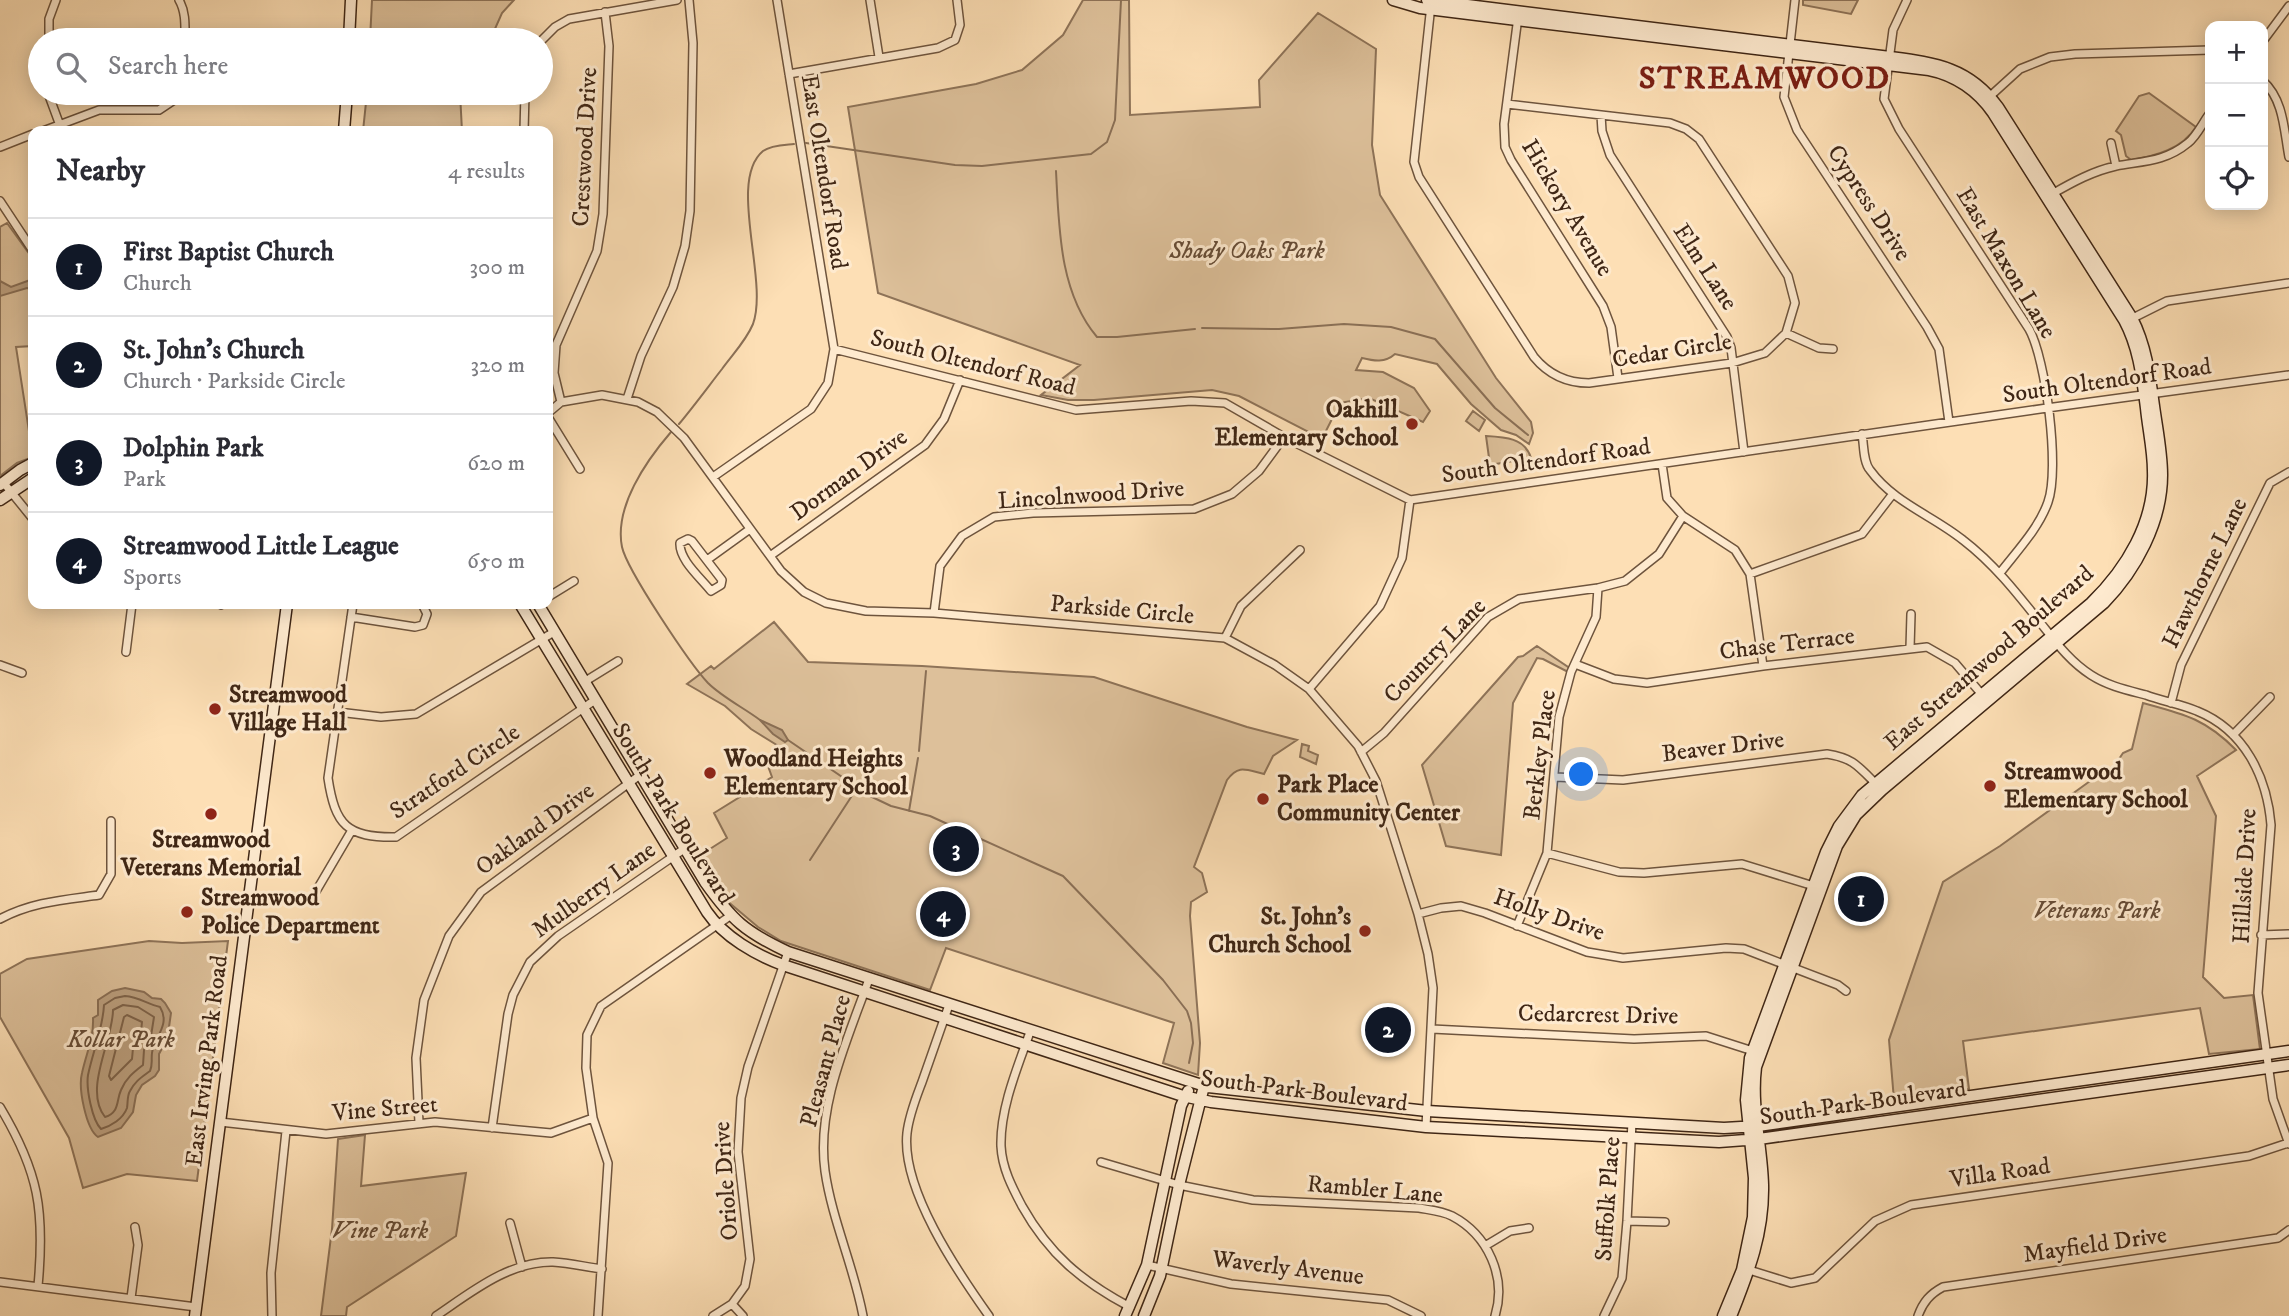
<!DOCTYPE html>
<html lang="en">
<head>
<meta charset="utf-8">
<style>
  body { margin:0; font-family:"IM FELL DW Pica",serif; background:#f7f7f7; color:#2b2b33 }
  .controls { position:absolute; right:21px; top:21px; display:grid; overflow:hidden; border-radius:14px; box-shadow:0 4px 18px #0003 }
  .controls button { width:63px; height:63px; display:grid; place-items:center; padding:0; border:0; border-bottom:2px solid #e1e1e2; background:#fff; color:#2b2b33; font:35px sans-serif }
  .you { position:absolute; left:1582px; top:775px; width:24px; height:24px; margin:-18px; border:5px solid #fff; border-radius:50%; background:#1a73e8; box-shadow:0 0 0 10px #1a73e833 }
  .badge { display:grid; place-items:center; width:46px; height:46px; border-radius:50%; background:#111827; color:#fff; font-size:23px; font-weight:700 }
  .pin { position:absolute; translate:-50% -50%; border:4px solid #fff; box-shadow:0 2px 7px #0006 }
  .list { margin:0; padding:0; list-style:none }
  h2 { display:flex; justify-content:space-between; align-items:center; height:91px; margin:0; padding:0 28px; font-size:30px }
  h2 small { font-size:23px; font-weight:400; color:#7c7c81 }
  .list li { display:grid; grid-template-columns:46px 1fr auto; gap:21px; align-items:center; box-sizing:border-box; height:98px; padding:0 28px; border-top:2px solid #e1e1e2 }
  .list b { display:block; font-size:26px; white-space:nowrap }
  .list p { margin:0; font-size:23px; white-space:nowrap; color:#7c7c81 }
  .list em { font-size:23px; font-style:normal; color:#7c7c81 }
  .icon { flex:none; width:38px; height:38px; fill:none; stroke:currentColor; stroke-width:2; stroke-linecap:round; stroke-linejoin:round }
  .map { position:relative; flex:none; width:2289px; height:1316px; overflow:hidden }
  .search { position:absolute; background:#fff; box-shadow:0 4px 18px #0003; left:28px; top:28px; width:525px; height:77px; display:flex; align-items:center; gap:18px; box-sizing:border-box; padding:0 24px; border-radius:38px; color:#7c7c81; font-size:26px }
  .panel { position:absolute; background:#fff; box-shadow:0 4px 18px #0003; left:28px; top:126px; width:525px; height:483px; border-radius:14px }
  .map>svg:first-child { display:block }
  .green { fill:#ddc09a; stroke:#8e7358; stroke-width:2 }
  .water { fill:#bca07f; stroke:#8a6f55; stroke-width:2 }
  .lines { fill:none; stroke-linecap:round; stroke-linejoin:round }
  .shore { stroke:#7e634a; stroke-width:2 }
  .stream { stroke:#8a6f55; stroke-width:2 }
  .street-casing { stroke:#6e543d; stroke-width:10 }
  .secondary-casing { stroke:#3f2615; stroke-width:13 }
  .street { stroke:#feeacf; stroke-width:7 }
  .secondary { stroke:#feeacf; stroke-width:10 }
  .poi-dot { fill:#8f2418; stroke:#feeacf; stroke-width:2.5 }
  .labels { text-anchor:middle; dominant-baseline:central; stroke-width:6; stroke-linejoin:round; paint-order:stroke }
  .street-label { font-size:24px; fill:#3f2615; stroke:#feeacf }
  .park-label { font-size:24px; font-style:italic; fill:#664c36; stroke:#feeacf }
  .poi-label { font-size:24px; font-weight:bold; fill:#3f2615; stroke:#feeacf; text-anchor:start }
  .district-label { font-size:32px; font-weight:bold; letter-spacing:2px; fill:#7a1f14; stroke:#feeacf }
</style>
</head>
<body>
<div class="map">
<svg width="2289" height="1316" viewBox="0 0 2289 1316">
  <rect width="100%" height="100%" fill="#fddfb5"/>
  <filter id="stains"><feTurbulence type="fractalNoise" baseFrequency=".00286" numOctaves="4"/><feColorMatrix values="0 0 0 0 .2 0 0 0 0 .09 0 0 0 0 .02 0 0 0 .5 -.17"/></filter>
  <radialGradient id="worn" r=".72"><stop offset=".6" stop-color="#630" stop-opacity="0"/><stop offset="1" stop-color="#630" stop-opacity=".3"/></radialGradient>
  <!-- green -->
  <path class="green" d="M372,0H514L502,13L490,40H370Z
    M1083,0H1129L1130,115L1260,107L1259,80L1318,13L1376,49L1372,145L1380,195L1496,378L1531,422L1533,433L1529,444L1516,435L1501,430L1471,404L1437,364L1395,354C1385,363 1374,361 1362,358L1356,370L1383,372L1414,388L1430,411L1423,422L1369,398L1340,403L1322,439L1239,396L1212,390L1094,400H1068L1041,395L1080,365L878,293L848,107L976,84L1022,70L1063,35Z
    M1803,0H1858L1851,14L1803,5Z
    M367,93H460L462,131H363Z
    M2149,93L2196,127C2182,149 2156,156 2131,160L2126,156L2121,135L2116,131L2139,96Z
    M7,223L33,259V346L16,347L33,457L17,463L0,476V227Z
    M1473,411L1485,420L1479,431L1466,421Z
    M1486,436C1505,437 1525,438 1531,458L1490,465Z
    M774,622L808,662L922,666L1094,677L1247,727L1297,740L1273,756L1264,774C1246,770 1239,764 1227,780L1194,867L1202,873L1207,892L1191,902L1190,916L1200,1043L1198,1075L1163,1063L1174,1023L946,948L930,990L781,941L758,927L726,900L699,856L727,838L714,813L772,777L768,766L780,747L751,729L725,706L687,684L711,666L714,669Z
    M1537,646L1571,669L1570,673L1543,659L1537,658L1513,703L1501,855L1446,846L1422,765L1518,657L1523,656Z
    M2143,703C2184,714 2206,719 2236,750L2197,776L2216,816L2203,977L2224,998L2253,995L2260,1049L2209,1054L2200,1008L1963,1041L1969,1089L1894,1100L1889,1040L1943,882L2000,846L2097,776L2115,765L2123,753L2132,749Z
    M1302,744L1309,746L1308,751L1318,755L1316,764L1300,757Z
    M149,941L182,943L228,941L197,1181L127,1174L83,1188L69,1138L0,1017V974L27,959Z
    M365,1135L361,1186L466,1173L456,1236L347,1307L346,1316H321L332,1229L338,1139Z"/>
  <!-- water -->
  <path class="water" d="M33,279V289L27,288L0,296V281L11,287Z
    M760,720L782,730L788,740L785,742L773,734Z
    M125,988L144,992L152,998L161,999L165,1003L171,1013L169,1027L166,1041L159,1054V1070L155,1076L142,1085L136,1095L133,1112L121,1128L98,1137C86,1129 78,1088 82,1073C86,1054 94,1038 93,1018L98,1015V1000L112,991Z"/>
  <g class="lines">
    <!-- shore -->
    <path class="shore" d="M125,996C139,997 147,1004 160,1007C171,1025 154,1037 152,1053C151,1060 153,1064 150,1071C142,1077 135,1081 130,1091C127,1096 128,1102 127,1108C123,1119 111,1126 101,1129C92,1120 86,1088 88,1075C93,1051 103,1028 104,1005L115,998Z
      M123,1005L138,1007L154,1017L151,1036L144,1050L143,1065C134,1072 126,1078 121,1090C116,1101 120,1112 105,1117C83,1089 113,1041 113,1010Z
      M127,1015L142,1022L141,1032L133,1048L132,1059L111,1080L109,1076L124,1017Z"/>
    <!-- stream -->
    <path class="stream" d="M806,143L955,165L982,166L1091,154L1107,142L1115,120L1121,0
      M1056,171C1059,227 1059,292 1097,337H1117L1195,329
      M1202,328L1279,329L1344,324L1391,327L1435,339L1495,408L1528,435
      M679,424C694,406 708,387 722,369C732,355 746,341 753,324C769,280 727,181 763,151C771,145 785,145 794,144
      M671,432C646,461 614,507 622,547C627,570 690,664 708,683C722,697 744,708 760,720
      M788,740L870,796L891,806L930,816L965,832
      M919,751L926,671
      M909,811L918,758
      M972,835L1063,876L1163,980L1187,1011L1191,1023L1193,1043L1189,1063
      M810,860L857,788"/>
    <!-- street casing -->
    <g class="street-casing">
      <path id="street" d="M179,0C186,12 185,26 185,40
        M870,0L879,57
        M1795,0L1784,97L1797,130L1927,327L1939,349L1949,422
        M1907,0L1893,30L1884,99L1899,129L2029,329C2046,359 2060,469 2048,502C2039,528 2017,551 2000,573
        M1431,5L1414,162L1419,177L1534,357C1548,374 1566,383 1589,383L1732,363L1765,353L1786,333L1795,303L1788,276L1699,139L1686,129L1670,123L1507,104
        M1518,17L1504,124L1505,147L1511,160L1603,306L1611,327L1618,378
        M49,40V19L56,0
        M541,41L555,27L569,19L677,0
        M2263,41L2289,6
        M789,74L938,48L955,40L960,25L957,0
        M2263,81C2284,100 2284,131 2289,157
        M48,93L62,131
        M1987,99L2020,69L2050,57L2075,54L2210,50
        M1601,115L1602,131L1610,155L1727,337L1731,348L1744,452
        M43,131L99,110H159L177,98L179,93
        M524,131L525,93
        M2111,143L2116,166
        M0,147L33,134
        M2052,194C2073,182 2093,171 2116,166C2143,161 2165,162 2188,143C2197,136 2203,122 2210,113
        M0,201L33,251
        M2131,319L2167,301L2289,283
        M1786,333L1819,348L1833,349
        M834,349L1076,410L1191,401L1225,403L1284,437L1410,500L2047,408L2289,375
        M627,399L641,356L673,287L685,246L690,211L693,43L689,0
        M561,402L554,373L556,345L597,251L603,214L609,46L605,12
        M548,413L561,402L602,395L638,402L657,412L684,438L781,571L804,592L826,603L866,611L934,613L1225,638L1275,665L1309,689L1358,746L1376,781L1418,914L1428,954L1433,988L1426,1127
        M548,417L580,469
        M1862,434C1864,445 1863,462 1870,470C1894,503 1932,515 1963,540C1993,563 2016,592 2039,621C2055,641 2069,661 2091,675C2108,686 2127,690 2146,695C2162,701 2181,704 2197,711C2244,730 2267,776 2271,825L2258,993L2273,1099L2289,1144
        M1662,464L1667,498L1683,516L1735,550L1750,574L1763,666
        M713,477L811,409L828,383L834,349L777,0
        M3,482L33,519
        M688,539L692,541L722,580L721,585L711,591C701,578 679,560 680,543Z
        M770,556L925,445L944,419L960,380
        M707,560L750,529
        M1750,574L1862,534L1892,495
        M548,597L574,581
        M353,604L328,778C335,825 347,838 396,837L595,700
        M221,605V604
        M934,613L940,566L962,536L994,517L1033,513L1194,509L1232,494L1259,471L1284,437
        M351,617L415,627L423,625L427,614L422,604
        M1225,638L1241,606L1300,550
        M1910,648L1911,614
        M126,652L132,604
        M1575,664L1614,679L1647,683L1763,666L1927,647L1955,663L1984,697
        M0,665L22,673
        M584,682L618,661
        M1309,689L1380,606L1402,558L1410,500
        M2171,703L2181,665L2270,483L2289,472
        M338,712L381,717L416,714L554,632
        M2233,735L2270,697
        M1361,752L1384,733L1488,617L1519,599L1598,588L1625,581L1659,554L1683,516
        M1555,777L1623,780L1827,754C1853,758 1858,766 1877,785
        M1547,853L1619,872L1644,873L1742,864L1817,887
        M315,893L352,830
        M1418,914L1441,908L1461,906L1485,913L1587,952L1623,958L1726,948L1744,949L1838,985L1846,991
        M0,919C32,902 63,900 99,895L111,874V821
        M1517,926L1547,853L1559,717L1571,672L1596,617L1598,588
        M2261,935L2289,934
        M949,1005C940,1031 931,1056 922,1082C916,1098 909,1115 907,1133C901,1189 957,1271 989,1316
        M1432,1029L1634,1039L1706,1036L1756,1052
        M1030,1032C1018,1066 1000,1108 1001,1146C1002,1168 1012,1187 1022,1206C1049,1254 1081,1281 1130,1307
        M0,1107C39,1172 45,1211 38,1286
        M220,1122L326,1134L435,1122L551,1133L593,1118
        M419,1123L416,1058L424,1000L449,936L481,892L640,775
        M492,1128L508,1014L513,995L530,962L558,936L684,849
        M1101,1162L1179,1185L1253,1200L1419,1208C1430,1210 1442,1211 1452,1216C1488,1235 1507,1277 1495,1316
        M1627,1221L1665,1222
        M510,1223L522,1267
        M1485,1246L1510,1231L1529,1228
        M1147,1265L1231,1284L1388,1300L1421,1316
        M1746,1269L1791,1283L1815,1278L1875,1221L1911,1205L2249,1156L2288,1143
        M0,1282L196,1307
        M131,1298L138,1245L135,1227
        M732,1304L743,1316
        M272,1316L271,1273L286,1131
        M436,1316C470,1293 509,1261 553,1262C570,1263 586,1267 602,1269
        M598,1316L608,1163L593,1118L586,1068L587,1035L601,1006L730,916
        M713,1316L732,1304L745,1286L750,1259L738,1152L741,1098L748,1067L788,952
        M863,1316C854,1267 832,1220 825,1171C816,1106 848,1039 869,979
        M1604,1316L1622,1278L1627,1221L1632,1122
        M1918,1316C1923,1302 1930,1294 1943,1287L2278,1238L2289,1230"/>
    </g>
    <!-- secondary casing -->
    <g class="secondary-casing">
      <path id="secondary" d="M1393,0L1420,8L1517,20L1929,70C1955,75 1978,91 1993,113L2124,320C2139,348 2142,377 2146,408C2148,429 2153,450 2153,471C2155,522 2126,569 2091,603L1862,795L1839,826L1826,852L1750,1058L1746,1100L1754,1178L1753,1217L1742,1270L1723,1316
        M1427,0L1890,57C1935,63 1969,67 1998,107L2132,318C2146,345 2150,376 2154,406C2157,428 2162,452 2162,475C2162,522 2136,570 2104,603L1882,790L1856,815L1837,846L1756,1067C1751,1106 1762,1146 1763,1185C1764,1233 1749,1271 1732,1314
        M349,40L351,0
        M344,131L347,93
        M0,485L20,470L33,463
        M0,500L33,478
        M520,604L707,912C724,937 756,955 783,965L1183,1096L1211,1102L1426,1127L1719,1142L1759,1139L2289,1065
        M538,604L705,882C732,920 745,932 788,952L1208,1087L1427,1111L1724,1128L1758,1126L2289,1051
        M195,1316L287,604
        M1125,1316L1147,1265L1181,1106L1188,1091
        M1144,1316L1160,1276L1179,1185L1204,1086"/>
    </g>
    <!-- street -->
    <use href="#street" class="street"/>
    <!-- secondary -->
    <use href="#secondary" class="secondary"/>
  </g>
  <!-- markers -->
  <g class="poi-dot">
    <circle cx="1412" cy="424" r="7"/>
    <circle cx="215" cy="709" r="7"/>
    <circle cx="710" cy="773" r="7"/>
    <circle cx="1990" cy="786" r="7"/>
    <circle cx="1263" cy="799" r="7"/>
    <circle cx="211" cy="814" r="7"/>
    <circle cx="187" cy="912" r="7"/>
    <circle cx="1365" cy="931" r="7"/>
  </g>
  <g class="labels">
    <!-- street labels -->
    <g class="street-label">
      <text transform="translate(585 147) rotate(-87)">Crestwood Drive</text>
      <text transform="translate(824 172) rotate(81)">East Oltendorf Road</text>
      <text transform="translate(1869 203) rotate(57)">Cypress Drive</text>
      <text transform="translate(1567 208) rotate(59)">Hickory Avenue</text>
      <text transform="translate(2006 263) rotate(59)">East Maxon Lane</text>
      <text transform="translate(1705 267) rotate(57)">Elm Lane</text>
      <text transform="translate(1672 351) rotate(-9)">Cedar Circle</text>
      <text transform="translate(973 363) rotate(14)">South Oltendorf Road</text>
      <text transform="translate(2107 381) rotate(-8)">South Oltendorf Road</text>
      <text transform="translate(1546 461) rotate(-8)">South Oltendorf Road</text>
      <text transform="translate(849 475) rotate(-36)">Dorman Drive</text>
      <text transform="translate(1091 495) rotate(-4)">Lincolnwood Drive</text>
      <text transform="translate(2205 573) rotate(-64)">Hawthorne Lane</text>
      <text transform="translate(1122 610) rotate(5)">Parkside Circle</text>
      <text transform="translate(1787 644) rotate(-7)">Chase Terrace</text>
      <text transform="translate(1435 651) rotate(-46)">Country Lane</text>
      <text transform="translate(1989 658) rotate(-41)">East Streamwood Boulevard</text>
      <text transform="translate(1723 747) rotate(-7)">Beaver Drive</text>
      <text transform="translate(1540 755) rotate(-83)">Berkley Place</text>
      <text transform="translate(455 772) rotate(-34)">Stratford Circle</text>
      <text transform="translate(673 814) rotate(58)">South Park Boulevard</text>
      <text transform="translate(535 829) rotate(-36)">Oakland Drive</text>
      <text transform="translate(2245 876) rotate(-87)">Hillside Drive</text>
      <text transform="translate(594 890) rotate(-36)">Mulberry Lane</text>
      <text transform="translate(1549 915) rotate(19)">Holly Drive</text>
      <text transform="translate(1598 1015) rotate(1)">Cedarcrest Drive</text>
      <text transform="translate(207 1061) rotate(-83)">East Irving Park Road</text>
      <text transform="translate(826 1061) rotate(-75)">Pleasant Place</text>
      <text transform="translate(1304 1091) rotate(7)">South Park Boulevard</text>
      <text transform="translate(1863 1103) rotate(-8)">South Park Boulevard</text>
      <text transform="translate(385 1109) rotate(-5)">Vine Street</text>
      <text transform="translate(2000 1173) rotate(-8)">Villa Road</text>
      <text transform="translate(726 1181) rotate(-94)">Oriole Drive</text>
      <text transform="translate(1375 1190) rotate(5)">Rambler Lane</text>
      <text transform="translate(1608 1199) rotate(-86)">Suffolk Place</text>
      <text transform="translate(2095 1245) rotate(-8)">Mayfield Drive</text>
      <text transform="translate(1288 1268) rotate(7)">Waverly Avenue</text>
    </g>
    <!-- park labels -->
    <g class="park-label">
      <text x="1247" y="251">Shady Oaks Park</text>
      <text x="2097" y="911">Veterans Park</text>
      <text x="121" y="1040">Kollar Park</text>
      <text x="380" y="1231">Vine Park</text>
    </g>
    <!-- poi labels -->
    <g class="poi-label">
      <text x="1398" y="410" text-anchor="end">Oakhill<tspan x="1398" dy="28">Elementary School</tspan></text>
      <text x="229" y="695">Streamwood<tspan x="229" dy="28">Village Hall</tspan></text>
      <text x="724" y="759">Woodland Heights<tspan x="724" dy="28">Elementary School</tspan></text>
      <text x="2004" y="772">Streamwood<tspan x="2004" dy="28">Elementary School</tspan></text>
      <text x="1277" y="785">Park Place<tspan x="1277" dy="28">Community Center</tspan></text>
      <text x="211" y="840" text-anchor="middle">Streamwood<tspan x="211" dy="28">Veterans Memorial</tspan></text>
      <text x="201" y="898">Streamwood<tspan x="201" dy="28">Police Department</tspan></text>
      <text x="1351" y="917" text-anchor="end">St. John's<tspan x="1351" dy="28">Church School</tspan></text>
    </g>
    <!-- district labels -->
    <g class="district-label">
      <text x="1765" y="79">STREAMWOOD</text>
    </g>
  </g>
  <rect width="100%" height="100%" filter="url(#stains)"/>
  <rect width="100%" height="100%" fill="url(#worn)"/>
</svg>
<div class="controls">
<button>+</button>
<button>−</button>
<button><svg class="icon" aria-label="locate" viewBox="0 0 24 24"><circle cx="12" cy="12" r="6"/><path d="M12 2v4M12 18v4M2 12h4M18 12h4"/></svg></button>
</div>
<div class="you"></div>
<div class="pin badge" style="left:1861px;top:899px">1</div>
<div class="pin badge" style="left:1388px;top:1030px">2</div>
<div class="pin badge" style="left:956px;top:849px">3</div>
<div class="pin badge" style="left:943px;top:914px">4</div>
<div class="search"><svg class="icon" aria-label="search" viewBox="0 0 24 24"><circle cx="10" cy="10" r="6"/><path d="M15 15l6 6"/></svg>Search here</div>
<section class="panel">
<h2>Nearby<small>4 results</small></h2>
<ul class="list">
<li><span class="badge">1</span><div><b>First Baptist Church</b><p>Church</p></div><em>300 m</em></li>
<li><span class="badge">2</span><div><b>St. John's Church</b><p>Church · Parkside Circle</p></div><em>320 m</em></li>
<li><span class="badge">3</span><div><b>Dolphin Park</b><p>Park</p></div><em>620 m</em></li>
<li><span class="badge">4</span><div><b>Streamwood Little League</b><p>Sports</p></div><em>650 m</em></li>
</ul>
</section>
</div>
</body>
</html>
